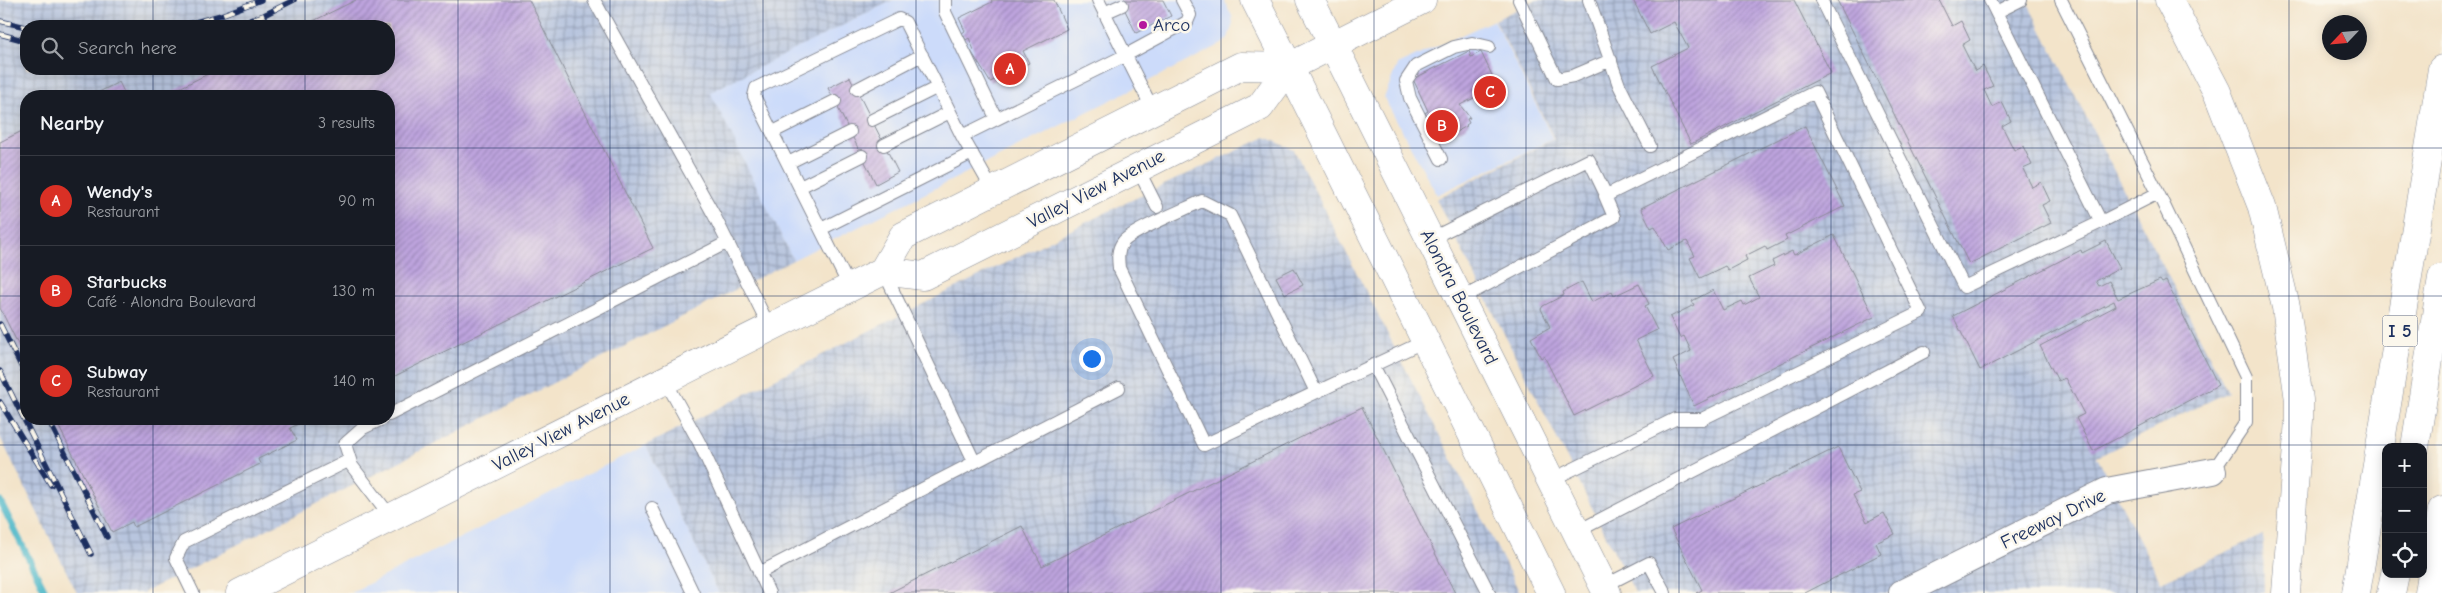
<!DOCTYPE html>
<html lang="en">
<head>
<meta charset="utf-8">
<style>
  body { margin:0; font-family:"Comic Neue",sans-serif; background:#242831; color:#f1f3f6 }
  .controls { position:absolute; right:15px; bottom:15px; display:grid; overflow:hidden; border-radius:10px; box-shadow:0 2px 12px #0003 }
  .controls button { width:45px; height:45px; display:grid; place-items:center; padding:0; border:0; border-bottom:1px solid #363941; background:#171b24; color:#f1f3f6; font:25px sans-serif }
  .compass { position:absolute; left:2322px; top:15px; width:45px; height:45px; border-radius:50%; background:#171b24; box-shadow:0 2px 12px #0003; rotate:244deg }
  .you { position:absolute; left:1091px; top:358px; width:18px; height:18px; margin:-12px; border:4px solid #fff; border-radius:50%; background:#1a73e8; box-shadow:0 0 0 8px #1a73e833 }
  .badge { display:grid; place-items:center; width:32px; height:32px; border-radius:50%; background:#d93025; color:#fff; font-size:16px; font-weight:700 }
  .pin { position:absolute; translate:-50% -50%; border:2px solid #fff; box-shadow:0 1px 5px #0006 }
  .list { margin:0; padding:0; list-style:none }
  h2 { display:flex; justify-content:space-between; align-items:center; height:65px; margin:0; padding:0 20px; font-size:21px }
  h2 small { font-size:16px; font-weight:400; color:#9ea1a6 }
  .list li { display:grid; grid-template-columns:32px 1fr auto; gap:15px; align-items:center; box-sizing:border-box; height:90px; padding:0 20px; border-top:1px solid #363941 }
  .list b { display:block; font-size:19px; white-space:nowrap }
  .list p { margin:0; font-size:16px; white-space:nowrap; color:#9ea1a6 }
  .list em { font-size:16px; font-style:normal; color:#9ea1a6 }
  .icon { flex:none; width:28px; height:28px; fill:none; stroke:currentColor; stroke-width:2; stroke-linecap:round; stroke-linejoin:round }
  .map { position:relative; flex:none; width:2442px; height:593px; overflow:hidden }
  .search { position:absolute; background:#171b24; box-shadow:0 2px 12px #0003; left:20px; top:20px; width:375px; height:55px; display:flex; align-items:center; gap:12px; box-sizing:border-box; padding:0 18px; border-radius:20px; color:#9ea1a6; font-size:19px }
  .panel { position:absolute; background:#171b24; box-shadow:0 2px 12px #0003; left:20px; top:90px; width:375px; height:335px; border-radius:20px }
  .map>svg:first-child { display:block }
  .built { fill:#ccdbfa }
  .industrial { fill:url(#industrial-grid); fill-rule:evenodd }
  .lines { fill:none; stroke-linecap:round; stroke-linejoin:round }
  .stream { stroke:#4db8c9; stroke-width:7 }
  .building { fill:url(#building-hatch) }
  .service-casing { stroke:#878a94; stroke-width:14 }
  .minor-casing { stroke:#878a94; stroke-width:28 }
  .secondary-casing { stroke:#878a94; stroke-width:29 }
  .primary-casing { stroke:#878a94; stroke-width:29 }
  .motorway-casing { stroke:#878a94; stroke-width:29 }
  .service { stroke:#fff; stroke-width:12 }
  .minor { stroke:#fff; stroke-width:26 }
  .secondary { stroke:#fff; stroke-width:28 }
  .primary { stroke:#fff; stroke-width:28 }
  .motorway { stroke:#fff; stroke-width:28 }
  .rail-casing { stroke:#1b2f5e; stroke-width:5.5 }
  .rail { stroke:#fbf7ec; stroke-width:4; stroke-dasharray:11; stroke-linecap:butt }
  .grid { fill:none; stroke:#1b2f5e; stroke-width:1; stroke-opacity:0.55 }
  .poi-dot { fill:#b5179e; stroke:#fbf7ec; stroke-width:2 }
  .labels { text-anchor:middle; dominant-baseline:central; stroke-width:5; stroke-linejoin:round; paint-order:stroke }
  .shield { fill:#fbf7ec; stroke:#5e6b89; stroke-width:1 }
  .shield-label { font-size:18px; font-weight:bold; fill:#1b2f5e }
  .poi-label { font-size:19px; fill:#1b2f5e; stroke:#fbf7ec; text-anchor:start }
  .street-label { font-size:19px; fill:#1b2f5e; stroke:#fbf7ec }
</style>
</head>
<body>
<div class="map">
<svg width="2442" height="593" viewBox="0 0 2442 593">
  <defs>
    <pattern id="industrial-grid" width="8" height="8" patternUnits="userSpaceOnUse" patternTransform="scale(1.25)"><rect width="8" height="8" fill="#b8c5de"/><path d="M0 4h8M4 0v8" fill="none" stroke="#95a0b7"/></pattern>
    <pattern id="building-hatch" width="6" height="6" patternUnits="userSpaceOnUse" patternTransform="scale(1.25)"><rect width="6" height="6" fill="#bea4de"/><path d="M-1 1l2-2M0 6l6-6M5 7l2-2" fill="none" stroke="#9a86b7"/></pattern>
  </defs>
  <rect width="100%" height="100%" fill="#fbf7ec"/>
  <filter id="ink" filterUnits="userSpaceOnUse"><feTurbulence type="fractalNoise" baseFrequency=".02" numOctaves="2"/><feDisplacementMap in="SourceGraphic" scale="10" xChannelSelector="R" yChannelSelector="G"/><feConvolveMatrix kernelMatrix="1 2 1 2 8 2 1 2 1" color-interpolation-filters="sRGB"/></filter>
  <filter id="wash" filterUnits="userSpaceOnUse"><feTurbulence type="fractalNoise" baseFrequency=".0096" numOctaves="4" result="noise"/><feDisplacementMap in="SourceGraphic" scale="20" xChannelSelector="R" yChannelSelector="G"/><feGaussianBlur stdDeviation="1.12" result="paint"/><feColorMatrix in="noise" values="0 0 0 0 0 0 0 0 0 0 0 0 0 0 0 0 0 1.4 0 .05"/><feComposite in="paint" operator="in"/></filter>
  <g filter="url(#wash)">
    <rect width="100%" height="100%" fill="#f3e4ca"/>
    <!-- built -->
    <path class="built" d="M893,0H1224L1232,16L1233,24L1228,38L1222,44L793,260L709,92Z
      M1494,20L1553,139L1437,195L1384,98L1397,65Z
      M646,445L719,593H350Z"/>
    <!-- industrial -->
    <path class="industrial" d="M0,0H893L710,92L793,260L143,593H77L0,437ZM26,26H389V69H26ZM26,96H389V419H26Z
      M1535,0H2026L2228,392L2097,457L2161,582L2263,535L2264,593H1635L1436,199L1554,139L1495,20Z
      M1266,137L1294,150L1520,593H719L646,445L869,331L1119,206Z"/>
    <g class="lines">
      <!-- stream -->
      <path class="stream" d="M0,501L46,593"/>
    </g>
    <g id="blocks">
      <!-- building -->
      <path class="building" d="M356,0H529L653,248L389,379V96H163L218,69H389V26H303Z
        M991,0H1054L1067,29L1023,51L1029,63L1018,68L1019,70L990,82L971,51L974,50L969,38L966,40L962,33L965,31L959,18L992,2Z
        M1120,0H1163L1171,16L1136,33Z
        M1633,0H1794L1831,73L1691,144L1652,66L1688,48L1674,22L1650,34Z
        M1837,0H1942L1940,2L1952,26L1961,21L1970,40L1962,45L1975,71L1983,66L1993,86L1984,90L1992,107L2002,102L2011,121L2002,126L2014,150L2023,146L2032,165L2023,169L2032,187L2041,182L2050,201L2042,205L2051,223L1969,264Z
        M1469,51L1471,57L1481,52L1499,90L1482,98L1480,95L1460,105L1470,118L1467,119L1469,123L1466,125L1467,126L1454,133L1448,134L1447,131L1435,134L1425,113L1428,111L1413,79Z
        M850,77L898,172L876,184L828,88Z
        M119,82L126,96H91Z
        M1805,126L1845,206L1785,236L1787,240L1767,250L1765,246L1745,256L1747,260L1728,270L1725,266L1700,278L1690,258L1695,256L1687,241L1668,250L1655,226L1651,228L1641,208Z
        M26,129V360L0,308V142Z
        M1834,235L1874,317L1694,406L1673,360L1691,351L1684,336L1680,338L1670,317L1694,305L1692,301L1713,290L1723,310L1742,301L1744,305L1759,297L1749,278L1774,266L1772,261L1792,251L1794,255Z
        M2106,241L2120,268L2096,281L2099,286L2109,281L2118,299L2160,280L2162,283L2166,281L2218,385L2093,451L2076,418L2084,414L2065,378L2058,381L2040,346L2116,306L2114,301L1980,370L1953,316L2081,250L2082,253Z
        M1294,268L1303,285L1285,294L1276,277Z
        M1582,282L1592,302L1612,292L1614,296L1639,284L1649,304L1645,306L1657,330L1636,340L1654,376L1574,416L1544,356L1541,358L1531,338L1550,327L1541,309L1543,306L1564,295L1563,292Z
        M1362,407L1455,593H889L1022,526L1042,566Z
        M55,419H309L290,428L297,440L258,459L260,464L134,527L132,522L112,532Z
        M1838,447L1860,492L1853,495L1867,522L1884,513L1895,534L1876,543L1881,554L1805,593H1696L1702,590L1671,529Z"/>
    </g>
  </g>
  <g filter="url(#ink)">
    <use href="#blocks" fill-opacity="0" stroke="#878a94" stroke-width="1"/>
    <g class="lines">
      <!-- service casing -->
      <g class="service-casing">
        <path id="service" d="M594,0L714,215L770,328
          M945,0V12L996,118
          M1098,0L1153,110
          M1519,0L1557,79L1573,76L1611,60
          M1589,0L1619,85L1650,146
          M1821,0L1964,287L2101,222L1990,0
          M2061,0L2158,193L2246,377V422L2213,471
          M1997,12L2021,0
          M1104,13L1122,5
          M857,89L922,55
          M872,120L938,87
          M773,132L835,101
          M962,136L993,191
          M884,145L950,112
          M1441,159L1410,98L1406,81L1416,66L1454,47L1472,43L1489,47
          M788,163L850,132
          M1142,177L1157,207
          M800,187L862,156
          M2101,222L2158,193
          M821,229L972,153
          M1430,239L1589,160L1606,195
          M884,272L974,461
          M850,288L754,96L756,88L899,19L905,22L962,136L1126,55L1187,22L1190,15L1182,0
          M1460,299L1614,217L1605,196L1815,92L1921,312L1702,419H1675L1551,480
          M1373,365L1489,593
          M665,380L699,442L769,593
          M1316,392L1230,215L1202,201C1186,209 1133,230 1123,242C1117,250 1118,259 1119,268L1204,445L1425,341
          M389,415L728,242
          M382,419L363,428L345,444L352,466L391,517
          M652,508L693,593
          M1576,532L1924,352
          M759,573L1119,388
          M1604,586L1649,563L1665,593
          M193,593L176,558L184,542L350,460"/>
      </g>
      <!-- minor casing -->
      <g class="minor-casing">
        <path id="minor" d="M1902,593L2107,491L2213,471"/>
      </g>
      <!-- secondary casing -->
      <g class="secondary-casing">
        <path id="secondary" d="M1255,0L1289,67
          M1310,0L1333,45
          M883,271L923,276L1103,186L1260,107L1289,67
          M240,593L883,271L903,236L1241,66L1289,67"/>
      </g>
      <!-- primary casing -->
      <g class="primary-casing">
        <path id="primary" d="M1422,0L1289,67L1551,593
          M1333,45L1607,593"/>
      </g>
      <!-- motorway casing -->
      <g class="motorway-casing">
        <path id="motorway" d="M2169,0L2217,92L2262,207L2286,307L2299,400V420L2286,593
          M2415,447L2442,278
          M2356,593L2442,69
          M2391,593L2395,574
          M2429,593L2442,510"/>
      </g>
      <!-- service -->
      <use href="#service" class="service"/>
      <!-- minor -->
      <use href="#minor" class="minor"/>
      <!-- secondary -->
      <use href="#secondary" class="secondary"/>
      <!-- primary -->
      <use href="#primary" class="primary"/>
      <!-- motorway -->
      <use href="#motorway" class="motorway"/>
      <!-- rail casing -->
      <g class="rail-casing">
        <path id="rail" d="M0,21L26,27
          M181,26L221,15L261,0
          M233,26L264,15L294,0
          M0,34L26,41
          M0,324L26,376
          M0,371L91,554
          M0,402L51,485
          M48,419L107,537"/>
      </g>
      <!-- rail -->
      <use href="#rail" class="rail"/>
    </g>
  </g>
  <!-- grid -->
  <path class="grid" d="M153,0V26M305,0V26M458,0V593M610,0V593M763,0V593M916,0V593M1068,0V593M1221,0V593M1374,0V593M1526,0V593M1679,0V593M1831,0V593M1984,0V593M2137,0V593M2289,0V593M153,69V96M305,69V96M0,148H26M389,148H2442M0,296H26M389,296H2442M153,419V593M305,419V593M0,445H2442"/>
  <!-- markers -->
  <circle class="poi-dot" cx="1143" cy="25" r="5"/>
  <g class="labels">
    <!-- shield labels -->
    <rect class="shield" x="2382.5" y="315.5" width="35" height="31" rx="4"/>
    <g class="shield-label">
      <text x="2400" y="331">I 5</text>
    </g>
    <!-- poi labels -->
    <g class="poi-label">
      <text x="1153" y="25">Arco</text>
    </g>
    <!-- street labels -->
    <g class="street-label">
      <text transform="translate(1096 189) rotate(-27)">Valley View Avenue</text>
      <text transform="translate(1459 297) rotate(63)">Alondra Boulevard</text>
      <text transform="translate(561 432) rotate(-27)">Valley View Avenue</text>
      <text transform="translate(2053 519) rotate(-26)">Freeway Drive</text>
    </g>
  </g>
</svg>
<div class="controls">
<button>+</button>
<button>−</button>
<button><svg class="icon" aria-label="locate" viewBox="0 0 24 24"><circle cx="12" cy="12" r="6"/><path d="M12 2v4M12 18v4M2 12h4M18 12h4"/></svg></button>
</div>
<svg class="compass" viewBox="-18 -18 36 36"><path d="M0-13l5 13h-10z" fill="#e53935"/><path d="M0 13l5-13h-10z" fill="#9ea1a6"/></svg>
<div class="you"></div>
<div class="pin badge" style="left:1010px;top:69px">A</div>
<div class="pin badge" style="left:1442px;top:126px">B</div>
<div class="pin badge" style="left:1490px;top:92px">C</div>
<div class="search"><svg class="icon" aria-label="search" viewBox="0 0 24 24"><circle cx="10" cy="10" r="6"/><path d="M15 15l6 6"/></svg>Search here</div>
<section class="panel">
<h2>Nearby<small>3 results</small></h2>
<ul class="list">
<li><span class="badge">A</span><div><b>Wendy's</b><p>Restaurant</p></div><em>90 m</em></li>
<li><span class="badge">B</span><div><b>Starbucks</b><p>Café · Alondra Boulevard</p></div><em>130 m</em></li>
<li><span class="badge">C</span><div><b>Subway</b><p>Restaurant</p></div><em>140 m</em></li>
</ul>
</section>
</div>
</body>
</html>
